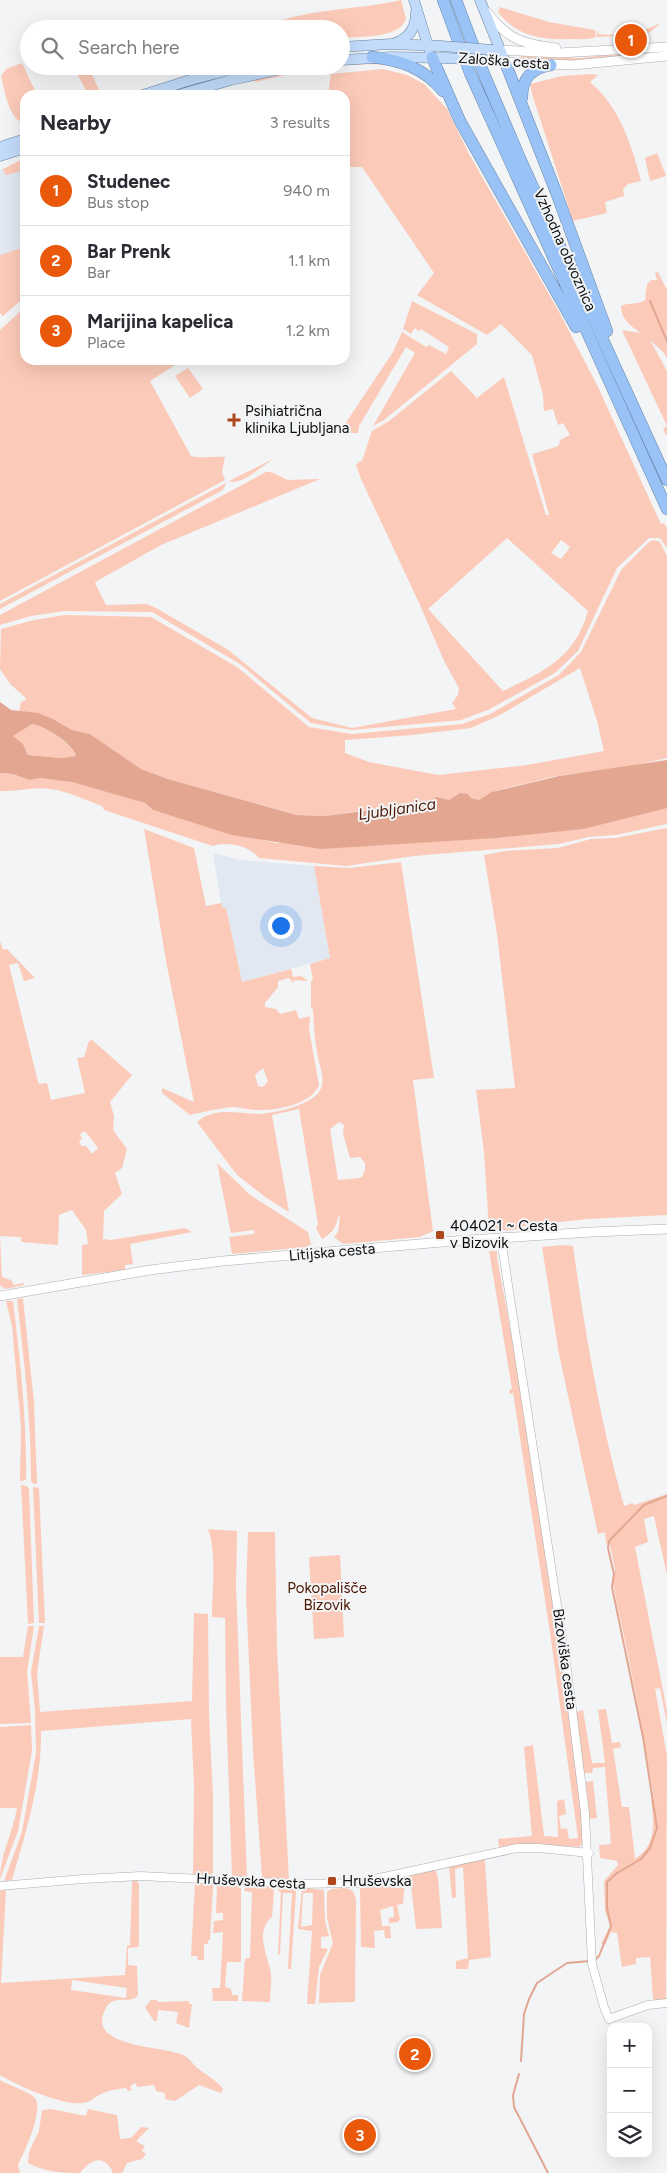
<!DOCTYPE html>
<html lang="en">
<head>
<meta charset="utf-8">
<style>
  body { margin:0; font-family:Figtree,sans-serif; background:#f2f2f3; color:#2b2b33 }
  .controls { position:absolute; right:15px; bottom:15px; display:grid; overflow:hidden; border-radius:10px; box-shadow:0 5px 20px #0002 }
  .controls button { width:45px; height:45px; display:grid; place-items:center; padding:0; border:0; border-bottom:1px solid #e1e1e2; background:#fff; color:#2b2b33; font:25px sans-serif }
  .you { position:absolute; left:280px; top:925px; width:18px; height:18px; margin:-12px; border:4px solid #fff; border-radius:50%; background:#1a73e8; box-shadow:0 0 0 8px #1a73e833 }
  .badge { display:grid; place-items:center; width:32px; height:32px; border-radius:50%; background:#ea580c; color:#fff; font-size:16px; font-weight:700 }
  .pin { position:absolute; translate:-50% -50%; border:2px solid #fff; box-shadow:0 1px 5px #0006 }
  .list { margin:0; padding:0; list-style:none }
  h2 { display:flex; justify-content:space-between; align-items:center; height:65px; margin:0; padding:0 20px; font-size:21px }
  h2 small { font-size:16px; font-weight:400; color:#7c7c81 }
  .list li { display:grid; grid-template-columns:32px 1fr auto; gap:15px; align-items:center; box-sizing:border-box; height:70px; padding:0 20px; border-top:1px solid #e1e1e2 }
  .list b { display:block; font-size:19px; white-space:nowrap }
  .list p { margin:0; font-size:16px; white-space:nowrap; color:#7c7c81 }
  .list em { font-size:16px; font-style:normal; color:#7c7c81 }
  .icon { flex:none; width:28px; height:28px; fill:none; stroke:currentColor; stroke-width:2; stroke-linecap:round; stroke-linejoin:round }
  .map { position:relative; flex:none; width:667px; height:2173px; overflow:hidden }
  .search { position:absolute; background:#fff; box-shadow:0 5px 20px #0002; left:20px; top:20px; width:330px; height:55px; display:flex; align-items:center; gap:12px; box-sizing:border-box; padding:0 18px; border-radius:28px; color:#7c7c81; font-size:19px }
  .panel { position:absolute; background:#fff; box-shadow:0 5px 20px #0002; left:20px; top:90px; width:330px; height:275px; border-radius:15px }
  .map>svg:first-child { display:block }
  .built { fill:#e1e8f1 }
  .green { fill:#fccab8; fill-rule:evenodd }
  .water { fill:#e3a690; fill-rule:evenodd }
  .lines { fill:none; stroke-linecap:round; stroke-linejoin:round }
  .stream { stroke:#e3a690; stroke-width:2 }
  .tertiary-casing { stroke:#acaeb1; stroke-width:9 }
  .secondary-casing { stroke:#acaeb1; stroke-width:10 }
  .primary-casing { stroke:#6884a5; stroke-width:11 }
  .motorway-casing { stroke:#6884a5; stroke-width:12 }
  .tertiary { stroke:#fff; stroke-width:8 }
  .secondary { stroke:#fff; stroke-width:9 }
  .primary { stroke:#c2dbfa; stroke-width:10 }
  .motorway { stroke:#99c3f6; stroke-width:11 }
  .primary-bridge-casing { stroke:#6884a5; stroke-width:11; stroke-linecap:butt }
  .primary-bridge { stroke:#c2dbfa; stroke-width:10 }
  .poi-dot { fill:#ad471b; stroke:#f2f4f6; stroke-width:2 }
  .labels { text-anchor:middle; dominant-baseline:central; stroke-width:4; stroke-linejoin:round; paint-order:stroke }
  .street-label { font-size:15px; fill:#0d0e0f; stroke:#f2f4f6 }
  .poi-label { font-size:15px; fill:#0d0e0f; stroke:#f2f4f6; text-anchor:start }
  .park-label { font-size:15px; fill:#4b1500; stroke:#f2f4f6 }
  .water-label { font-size:16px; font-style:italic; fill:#4f1a03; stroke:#f2f4f6 }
</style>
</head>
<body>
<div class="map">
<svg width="667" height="2173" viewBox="0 0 667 2173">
  <rect width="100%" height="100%" fill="#f2f4f6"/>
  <!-- built -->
  <path class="built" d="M25,158V252L0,261V170L12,166Z
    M213,853L240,860L314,866L330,958L242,982L226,908H222Z"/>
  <!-- green -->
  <path class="green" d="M401,0L406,19C399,39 360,36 341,38V29H258C303,8 353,11 401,0Z
    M500,7L549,22L595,30L596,37C590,40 580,39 573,39C543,40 517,37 498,12Z
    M661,23L646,35L597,37V31L599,34L614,35L638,33Z
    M667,51L581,61H522L521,56L581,58L629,52Z
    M379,62L395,66C350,60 300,71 256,82L253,80L320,67Z
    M22,63L37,95H25V124C8,119 5,91 1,76L6,69Z
    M73,66H88L101,94H88Z
    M383,69L407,75L424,84L447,109L469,154L559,312L597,385L661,524L664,523L667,528V548L660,538H649L617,568L578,651L555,673L488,710L461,720L352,730L311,723L240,664L152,612L64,611L31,616L0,625V615L266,472H271L288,480L317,479H320L161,545L97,581L95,583L106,605L147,604L156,608L227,649L312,718L352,728L456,709L452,703L458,695L459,688L444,661L420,605L361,479L356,465L360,461H362L372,431L389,421L451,371L477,398L504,377L546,515H549L532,454L556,447L559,445L560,440L570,435L563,423L558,425L553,409L544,411L543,395L532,355L501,324L487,335L417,295L434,273L362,167H345V95H328L331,74ZM507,538L588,611C575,658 543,672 503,691L428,609ZM561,540L570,547L561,559L551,553Z
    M592,74L598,75L590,82C619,106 632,145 641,181L628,184L623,189L624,196L605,202L607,213L573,221L532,94L530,84L562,76Z
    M657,153L666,176L650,181L645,158Z
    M25,158V170L6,175L3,169Z
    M25,247V297L3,316L0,313V255Z
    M658,272L667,290V359L664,353L650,340L667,371V436L663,429L667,426L622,330L640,333C631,325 621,320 621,306C630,302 638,305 645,300L647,284L651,280H657L655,273Z
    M412,301L477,334V344L384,420L373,426L415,353L406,347L359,426L358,433H339L393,352L402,332L426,347L429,345L446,354L449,347L421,329L419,331L415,328L411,334L403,329Z
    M25,307V360H183L150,381L191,456C203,459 214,456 225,457L222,472L225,480L0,601V330Z
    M188,368L203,389L190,398L175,376Z
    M275,458C264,464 242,486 229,481Z
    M226,483L223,490L0,609V604Z
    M654,540L660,542L667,556V758L631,766L556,776L495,791L479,800L471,798L468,794L460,793L449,800L437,797L425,802L324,816L298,815L168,779L141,769L90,734L72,730L53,719L19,711L21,702L26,700L25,697L11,685L0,669L1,629L34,620L65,615L151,617L237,667L309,727L352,734L462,724L490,714L559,675L581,652L621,570L649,542ZM580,668L597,721L604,751L527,765L438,775L369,762L345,753V740L412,735L471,728L500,715Z
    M32,724C43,725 73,744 76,756L61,758L28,755L23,744L13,737L14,734Z
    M0,773L11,774L30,780L40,778L62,780L85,785L145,803L153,810L226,831L276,843L667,804V824L616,835L588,837L559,844L414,856L346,866L259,858C250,846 227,841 213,846L104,810L102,806C85,800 68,791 50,789C34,786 17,792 0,791Z
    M667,828V1215L587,1219L524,1226C514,1233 500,1229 489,1229L484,1152L476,1090L515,1088L497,934L484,855L505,851L558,848L591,839L615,838Z
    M144,829L194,848L206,906L221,903L223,908H226L242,982L291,969L293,977L301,976L308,981L294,980L293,983L289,978L278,981V987L265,1003V1007L276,1009L280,1014L296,1010L299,1019L310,1016L309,1029L319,1085C311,1105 275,1111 256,1110C248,1110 240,1107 233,1107C219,1108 204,1112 190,1115L162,1093V1088L194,1102L166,961ZM263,1068L268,1081L263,1087L258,1086L255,1075Z
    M401,862L434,1078L413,1080L433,1231L420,1237L343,1244L334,1237L338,1232L340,1216L338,1217C336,1228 332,1233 322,1239L316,1228L318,1224L299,1109L272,1115L289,1212L268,1199L237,1175L197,1122C215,1106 238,1114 259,1114C276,1113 319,1104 322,1085C324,1074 318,1062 317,1051C314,1037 314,1023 313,1009L311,1008V981L313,980L310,964L330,958L314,866L349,868ZM339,1122L344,1125L343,1134L350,1158L360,1157L365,1163V1170L362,1177L359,1178L338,1180L330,1129Z
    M0,941L3,950L7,949L35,978L24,981L18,963L9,965L38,1082L39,1084L47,1083L51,1100L85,1093L77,1058L84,1057L89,1041L92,1040L132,1075L110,1102L114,1116L113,1130L127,1149L122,1168L115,1173L122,1194L104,1211L103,1239L111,1240L185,1228L192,1232L130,1244L133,1264L125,1265V1270L82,1275V1245L88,1244L86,1230L72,1210L59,1215L58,1245L21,1242V1237L0,1236L2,1277L11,1280L14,1285L23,1283L24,1285L5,1289L0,1285ZM85,1131L98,1148L92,1154L86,1146H81L79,1141L82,1139L80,1134Z
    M217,1163L250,1195L308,1232L311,1244L306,1247L232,1254L229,1237L254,1234V1230L231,1233Z
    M562,1245L573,1246C585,1333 600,1421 624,1506L632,1503L634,1505L667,1494V1575L654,1516L644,1519L648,1542L635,1547L667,1711V1724L660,1688L655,1689L667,1756L666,2000L656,2001L653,1999L650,1957L636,1958V1964L622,1967L617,1933L611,1932L605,1945L601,1944L610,1926L605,1910L604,1881L618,1865L617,1861L600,1858L599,1845L611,1844L605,1767L593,1768L592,1773H584L576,1712L583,1710L592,1763H605L598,1710L606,1709L612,1743L620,1742L621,1747L613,1749L622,1807H629L635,1859C657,1845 654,1822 651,1800L654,1799C643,1732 631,1665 616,1599L613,1582L615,1569L610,1545L606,1543L605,1532L598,1534L559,1354L542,1247Z
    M489,1251H497V1258C532,1438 557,1620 581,1802L584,1839L583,1843L579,1847L534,1844L499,1847L498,1839L532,1836L524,1747L533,1745L544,1836L558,1837L557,1801L564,1799L566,1814L559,1816L561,1829L567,1828L569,1839L578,1838L550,1632L513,1393L510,1394L509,1390L512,1389Z
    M23,1298L34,1403L37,1484L32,1483L31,1480C31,1419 24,1359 17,1299Z
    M6,1301H13C20,1360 27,1419 26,1479L23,1481H20L21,1427L12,1326Z
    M21,1485L27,1486L29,1489L34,1623L28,1624Z
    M33,1487L39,1488L45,1623H39Z
    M208,1529L237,1531L236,1586L247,1877H232L226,1704L225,1618L212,1617C212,1591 217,1553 208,1529Z
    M248,1532H275L277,1649L289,1880L262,1878L253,1750L246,1595Z
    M340,1555L344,1637L314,1639L309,1557Z
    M194,1613L208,1614L209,1714L213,1796V1873L210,1875L193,1874L194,1787L191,1719L41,1731C42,1782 26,1831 12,1880L4,1881L22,1832L36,1753L35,1710L31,1672L39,1626H44L37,1673L40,1712L192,1701Z
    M28,1626H34L27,1672L31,1723L0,1724V1657H23Z
    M31,1725L32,1751L18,1831L0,1879C0,1855 13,1832 17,1808H0V1727Z
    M593,1781L597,1818L589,1819L586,1782Z
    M483,1859L485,1861L491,1957L469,1960L468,1969H456V1961L468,1958L463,1867L455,1869L456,1897L452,1898L449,1866Z
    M433,1870L436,1871L438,1878L442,1928L416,1929L410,1877L412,1874Z
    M397,1877L405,1882L403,1904L397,1905L400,1919L398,1922L389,1923V1918L394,1917L393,1906L380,1910L382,1926H390L391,1938H385L384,1930L374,1931L375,1948L361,1947L360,1889L365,1884Z
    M132,1880H137L139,1884V1947L128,1948V1965L137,1966L138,1995C131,2005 115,1994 107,2006C81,2049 165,2045 185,2056C190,2059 193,2064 196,2067C206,2075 215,2079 223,2089L221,2093L199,2085L175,2101L165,2099V2093L156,2091L154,2085L137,2087L136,2083L130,2086L132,2090L128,2091L126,2088C114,2089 107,2091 97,2096C94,2098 91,2101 87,2102C68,2109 16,2085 0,2075V1891L6,1890L1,1983L125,1975L127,1946L130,1945ZM72,1980L127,1988L126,1998L71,1990Z
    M195,1882L212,1883L213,1886L210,1940H208V1944H204V1960H198L197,1956H191Z
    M219,1883L238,1884L241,1887V1962H227L225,1987L231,1989L232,1995H238V2001H213L212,1988H220L223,1932L213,1933L214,1921L223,1920V1913H216L217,1885Z
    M246,1885L272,1887L274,1891L272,1917C254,1932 268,1955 271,1974C272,1983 270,1992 270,2002L242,2001L245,1959L250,1958L252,1892L244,1891Z
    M283,1887H293L296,1892L291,1969H288L292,1893H283L280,1954L278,1955L281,1892L278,1891L279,1888Z
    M305,1888L324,1890L325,1921L329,1936L321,1937V1948L328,1949L319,1967L315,2004H307L312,1931L298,1929L302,1889ZM303,1893H313L312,1925L301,1927Z
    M344,1888C353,1889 354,1892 356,1900L355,2002L319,2003L320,1975L333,1943L327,1918V1892L331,1889Z
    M151,2000H157L158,2002L189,2001V2004H192L189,2028L176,2023L178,2012L158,2010L157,2021H154L145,2007Z
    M0,2080C8,2085 30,2092 35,2098C44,2110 24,2153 18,2165L20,2173H0Z
    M51,2109L86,2116L88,2109L117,2115L120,2139L131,2138L141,2127L149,2128L137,2140V2142L145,2146L142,2151L146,2154L142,2159L127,2163L122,2173H112V2170C101,2153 90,2161 80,2173C63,2173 44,2172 28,2163L29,2152L39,2131L42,2110Z"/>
  <!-- water -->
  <path class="water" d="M0,702L11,710L38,713L53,719L72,730L90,734L141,769L168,779L297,815L324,816L356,812L425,802L437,797L449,800L460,793L468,794L471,798L479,800L492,792L559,776L667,760V808L583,829L496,838L321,849L232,835L153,810L145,803L72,782L40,778L30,780L12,774L0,773ZM32,724C43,725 74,744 76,756L61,758L28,755L23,744L13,736Z"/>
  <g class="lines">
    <!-- stream -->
    <path class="stream" d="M650,301L667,341
      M595,1960L599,1956L611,1926L607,1908V1882L617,1873L641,1859L650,1848L657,1828L643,1737L612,1587L614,1574L608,1548L609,1541L644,1505L667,1496
      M521,2061L524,2014L529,1999L537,1983L567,1963L590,1961
      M519,2074L513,2095L514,2107L548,2173"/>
    <!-- tertiary casing -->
    <g class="tertiary-casing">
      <path id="tertiary" d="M501,1239L568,1677L585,1813L592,1964L604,2007L609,2019L648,2005L667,2003
        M0,1886L83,1879L141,1876L299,1884L356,1883L517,1848H539L589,1853"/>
    </g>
    <!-- secondary casing -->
    <g class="secondary-casing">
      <path id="secondary" d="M487,12C508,40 523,44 556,48
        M500,50L559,53L667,47
        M505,62L573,65L667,56
        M0,1296L150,1270L223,1261L454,1241L592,1232L667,1229"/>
    </g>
    <!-- primary casing -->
    <g class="primary-casing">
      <path id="primary" d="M414,0L429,49
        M480,0L505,62
        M395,43C410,38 416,27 416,12
        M341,47L391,44L441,46
        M341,60L391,57L446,58
        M143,95L190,80L245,66
        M178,95L231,80L295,66
        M0,147L25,139
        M0,156L25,148"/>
    </g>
    <!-- motorway casing -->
    <g class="motorway-casing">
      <path id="motorway" d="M443,0L470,73L667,509
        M456,0L484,74L522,163L667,480
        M372,57C400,60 424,68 443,91
        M432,57L460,121L576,327
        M505,62L556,192L607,331
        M522,98C522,78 531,68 551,65"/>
    </g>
    <!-- tertiary -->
    <use href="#tertiary" class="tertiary"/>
    <!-- secondary -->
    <use href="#secondary" class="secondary"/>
    <!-- primary -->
    <use href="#primary" class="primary"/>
    <!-- motorway -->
    <use href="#motorway" class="motorway"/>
    <!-- primary-bridge casing -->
    <g class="primary-bridge-casing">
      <path id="primary-bridge" d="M441,46L493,50
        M446,58L497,61"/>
    </g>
    <!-- primary-bridge -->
    <use href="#primary-bridge" class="primary-bridge"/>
  </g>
  <!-- markers -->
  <g class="poi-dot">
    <path d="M231.5 412.5h5v5h5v5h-5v5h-5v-5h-5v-5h5z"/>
    <rect x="435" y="1230" width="10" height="10" rx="2.5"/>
    <rect x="327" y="1876" width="10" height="10" rx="2.5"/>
  </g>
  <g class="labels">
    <!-- street labels -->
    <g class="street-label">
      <text transform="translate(504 61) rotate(4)">Zaloška cesta</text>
      <text transform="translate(565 250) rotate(66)">Vzhodna obvoznica</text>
      <text transform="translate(332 1252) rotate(-5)">Litijska cesta</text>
      <text transform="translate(565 1659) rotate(82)">Bizoviška cesta</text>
      <text transform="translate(251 1881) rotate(3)">Hruševska cesta</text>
    </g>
    <!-- poi labels -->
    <g class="poi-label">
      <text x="245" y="411">Psihiatrična<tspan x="245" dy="17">klinika Ljubljana</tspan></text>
      <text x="450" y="1226">404021 ~ Cesta<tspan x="450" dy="17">v Bizovik</tspan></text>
      <text x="342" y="1881">Hruševska</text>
    </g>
    <!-- park labels -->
    <g class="park-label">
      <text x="327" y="1588">Pokopališče<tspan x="327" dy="17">Bizovik</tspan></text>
    </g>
    <!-- water labels -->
    <g class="water-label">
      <text transform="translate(397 809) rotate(-8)">Ljubljanica</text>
    </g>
  </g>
</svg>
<div class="controls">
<button>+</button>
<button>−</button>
<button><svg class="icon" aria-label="layers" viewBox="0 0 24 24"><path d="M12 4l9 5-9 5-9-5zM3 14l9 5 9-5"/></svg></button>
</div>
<div class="you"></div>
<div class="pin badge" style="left:631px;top:40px">1</div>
<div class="pin badge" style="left:415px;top:2054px">2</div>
<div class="pin badge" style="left:360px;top:2135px">3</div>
<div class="search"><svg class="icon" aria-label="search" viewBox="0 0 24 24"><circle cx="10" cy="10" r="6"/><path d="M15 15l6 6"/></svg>Search here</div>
<section class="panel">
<h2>Nearby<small>3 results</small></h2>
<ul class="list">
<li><span class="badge">1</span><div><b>Studenec</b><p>Bus stop</p></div><em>940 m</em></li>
<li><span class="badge">2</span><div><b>Bar Prenk</b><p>Bar</p></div><em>1.1 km</em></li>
<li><span class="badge">3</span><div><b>Marijina kapelica</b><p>Place</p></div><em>1.2 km</em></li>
</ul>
</section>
</div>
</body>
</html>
